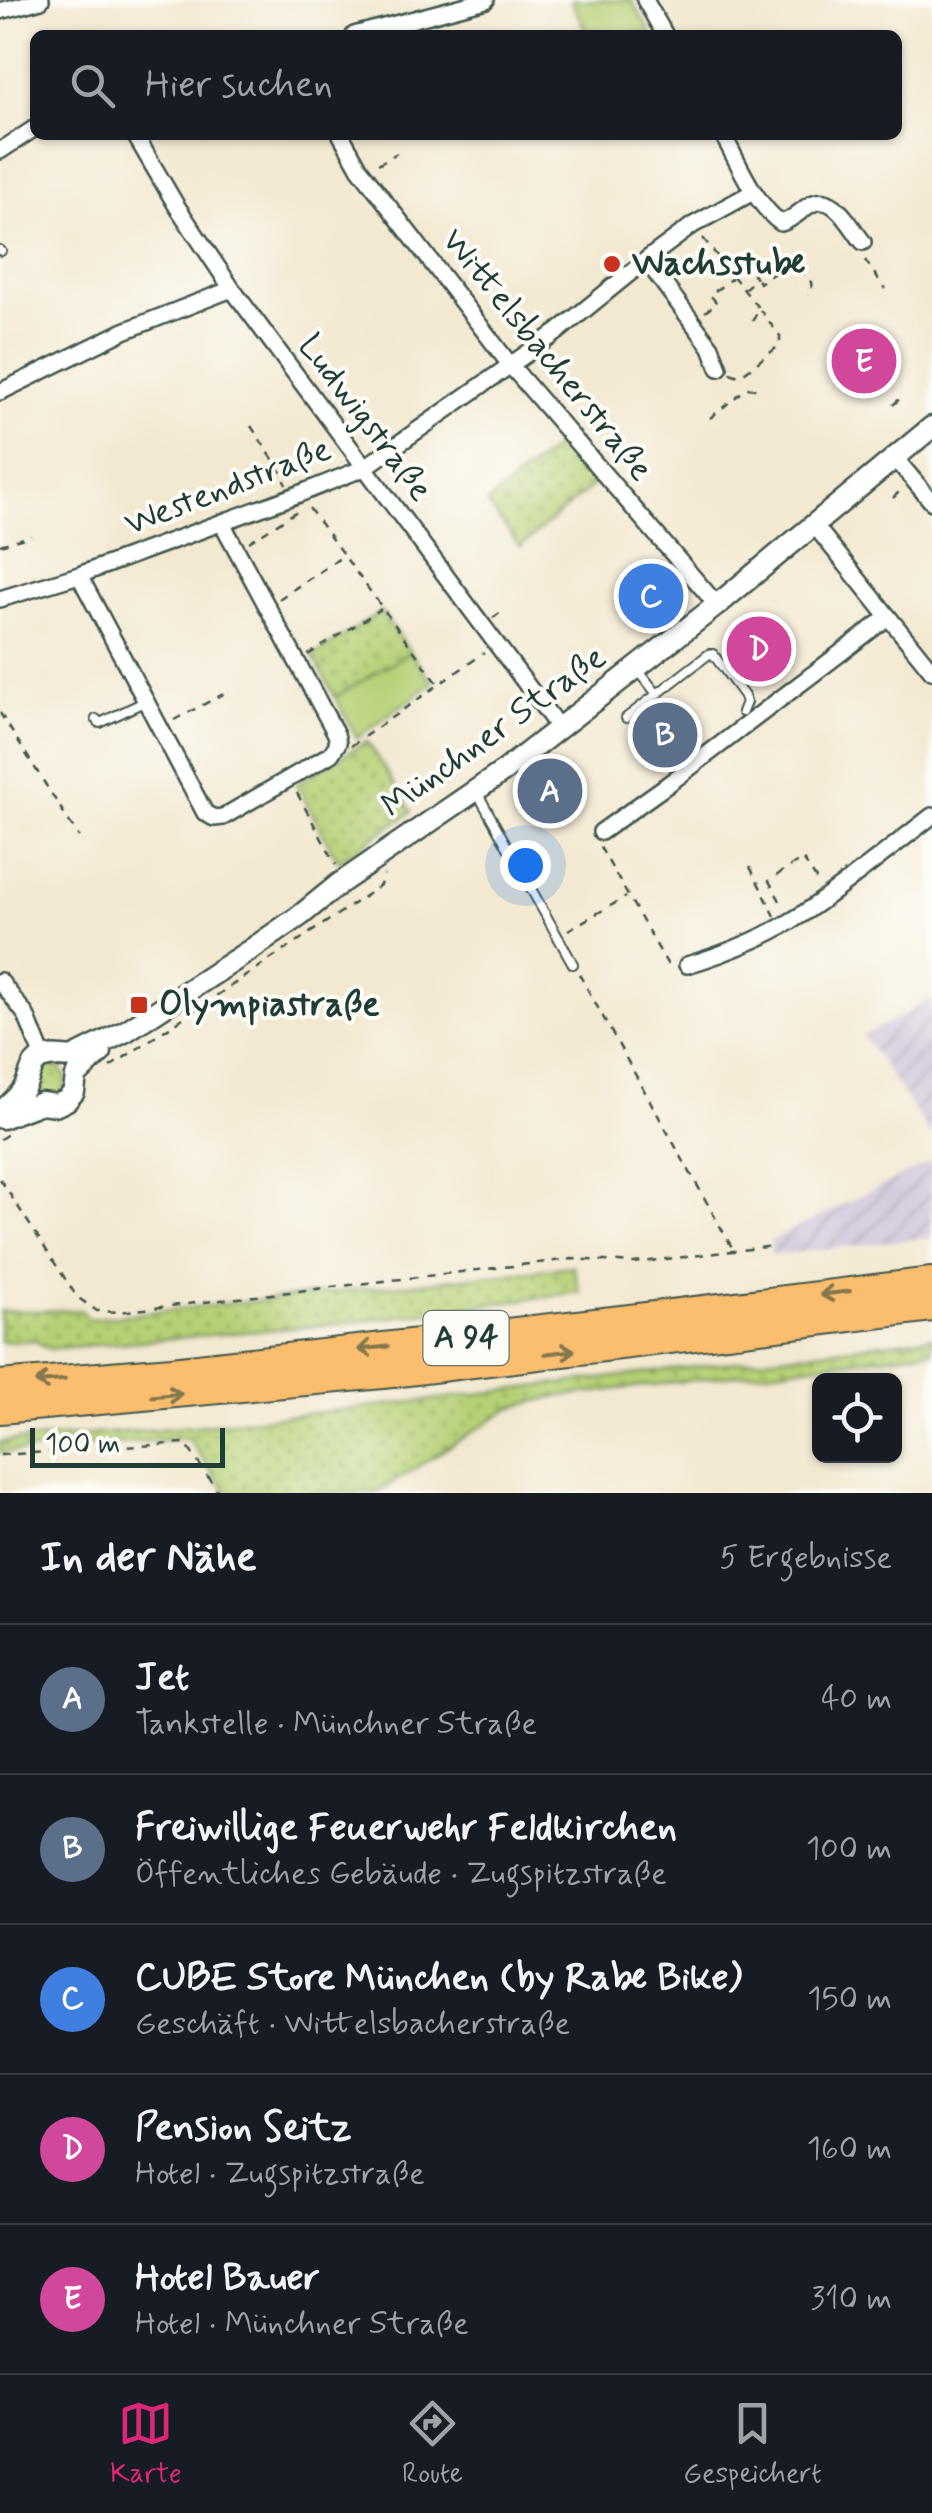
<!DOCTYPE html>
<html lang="de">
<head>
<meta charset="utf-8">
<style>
  body { margin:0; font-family:Mynerve,sans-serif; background:#242831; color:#f1f3f6 }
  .controls { position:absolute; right:30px; bottom:30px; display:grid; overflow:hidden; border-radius:15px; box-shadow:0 2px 8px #0004 }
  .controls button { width:90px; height:90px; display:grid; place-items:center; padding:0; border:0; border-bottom:2px solid #363941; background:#171b24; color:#f1f3f6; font:50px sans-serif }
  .scale { position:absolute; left:30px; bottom:25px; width:195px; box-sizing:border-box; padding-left:10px; border:5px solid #1f3d34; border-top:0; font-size:28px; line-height:35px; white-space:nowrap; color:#1f3d34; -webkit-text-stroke:8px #fdfcf7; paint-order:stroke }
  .you { position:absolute; left:525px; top:865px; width:35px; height:35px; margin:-25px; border:8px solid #fff; border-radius:50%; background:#1a73e8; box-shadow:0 0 0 15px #1a73e833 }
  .badge { display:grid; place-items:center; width:65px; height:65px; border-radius:50%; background:#db2777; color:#fff; font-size:32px; font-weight:700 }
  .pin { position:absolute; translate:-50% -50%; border:5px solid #fff; box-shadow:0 2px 10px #0006 }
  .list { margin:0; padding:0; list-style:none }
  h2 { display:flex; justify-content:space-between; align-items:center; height:130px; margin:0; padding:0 40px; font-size:42px }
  h2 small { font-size:32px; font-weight:400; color:#9ea1a6 }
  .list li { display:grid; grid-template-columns:65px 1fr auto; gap:30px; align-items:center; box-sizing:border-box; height:150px; padding:0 40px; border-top:2px solid #363941 }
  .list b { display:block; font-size:38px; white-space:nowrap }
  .list p { margin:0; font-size:32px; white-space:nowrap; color:#9ea1a6 }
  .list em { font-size:32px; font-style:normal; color:#9ea1a6 }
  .icon { flex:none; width:55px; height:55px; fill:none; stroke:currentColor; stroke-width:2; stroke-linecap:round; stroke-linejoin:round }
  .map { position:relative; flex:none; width:932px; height:1493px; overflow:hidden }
  .search { position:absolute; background:#171b24; box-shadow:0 2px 8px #0004; left:30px; right:30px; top:30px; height:110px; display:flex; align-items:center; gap:25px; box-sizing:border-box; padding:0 35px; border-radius:15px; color:#9ea1a6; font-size:38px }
  .sheet { height:880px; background:#171b24 }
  nav { display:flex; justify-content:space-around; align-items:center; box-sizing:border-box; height:140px; border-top:2px solid #363941; background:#171b24; font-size:28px; color:#9ea1a6 }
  nav a { display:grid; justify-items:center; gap:5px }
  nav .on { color:#db2777 }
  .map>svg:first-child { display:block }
  .industrial { fill:url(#industrial-furrows) }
  .grass { fill:url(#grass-dots); stroke:#6a8654; stroke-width:2.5 }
  .park { fill:#b6d075; stroke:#6a8654; stroke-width:2.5 }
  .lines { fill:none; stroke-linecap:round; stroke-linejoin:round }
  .service-casing { stroke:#3f574b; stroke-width:12 }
  .minor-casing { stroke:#3f574b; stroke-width:20 }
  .tertiary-casing { stroke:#3f574b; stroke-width:25 }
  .motorway-casing { stroke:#3f574b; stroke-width:32 }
  .path { stroke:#3f574b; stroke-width:2.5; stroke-dasharray:8 8; stroke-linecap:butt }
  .service { stroke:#fff; stroke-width:8 }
  .minor { stroke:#fff; stroke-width:15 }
  .tertiary { stroke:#fff; stroke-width:20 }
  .motorway { stroke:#fbbd6e; stroke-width:28 }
  .oneway { stroke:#82774e }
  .poi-dot { fill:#c8321e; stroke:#fdfcf7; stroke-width:4 }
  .labels { text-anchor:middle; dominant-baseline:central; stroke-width:8; stroke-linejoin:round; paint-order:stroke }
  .shield { fill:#fdfcf7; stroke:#62766e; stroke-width:2.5 }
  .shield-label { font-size:32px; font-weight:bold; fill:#1f3d34 }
  .poi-label { font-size:35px; font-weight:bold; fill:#1f3d34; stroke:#fdfcf7; text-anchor:start }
  .street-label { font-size:35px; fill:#1f3d34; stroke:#fdfcf7 }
</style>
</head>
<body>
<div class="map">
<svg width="932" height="1493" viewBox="0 0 932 1493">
  <defs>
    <pattern id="industrial-furrows" width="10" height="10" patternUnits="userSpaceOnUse" patternTransform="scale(2.5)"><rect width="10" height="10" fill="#c9bfd7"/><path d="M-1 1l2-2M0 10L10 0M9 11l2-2" fill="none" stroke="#a39caf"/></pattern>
    <pattern id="grass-dots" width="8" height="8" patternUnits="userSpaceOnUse" patternTransform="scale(2.5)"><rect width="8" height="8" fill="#b6d075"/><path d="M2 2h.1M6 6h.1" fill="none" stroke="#93aa61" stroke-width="1.8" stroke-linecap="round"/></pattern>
  </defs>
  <rect width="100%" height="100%" fill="#fdfcf7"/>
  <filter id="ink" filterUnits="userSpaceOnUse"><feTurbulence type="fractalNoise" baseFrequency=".01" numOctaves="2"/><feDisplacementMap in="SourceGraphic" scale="20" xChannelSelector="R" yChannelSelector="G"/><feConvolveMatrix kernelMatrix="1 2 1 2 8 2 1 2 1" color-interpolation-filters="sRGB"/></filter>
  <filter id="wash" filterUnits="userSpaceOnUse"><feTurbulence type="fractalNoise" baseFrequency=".0048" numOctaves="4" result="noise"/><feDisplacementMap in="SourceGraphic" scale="40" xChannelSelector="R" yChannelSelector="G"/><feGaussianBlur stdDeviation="2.25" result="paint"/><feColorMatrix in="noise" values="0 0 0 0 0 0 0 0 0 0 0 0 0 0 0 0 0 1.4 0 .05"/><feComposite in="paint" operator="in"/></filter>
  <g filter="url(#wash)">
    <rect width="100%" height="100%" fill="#f3e8d0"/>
    <!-- industrial -->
    <path class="industrial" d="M932,999V1137L863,1036Z
      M932,1161V1237L772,1255L770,1241Z"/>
    <!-- grass -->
    <path class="grass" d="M563,441L597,482L520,547L487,503Z
      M381,612L410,652L335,697L313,656Z
      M367,741L412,812L338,861L296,784Z
      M36 1081a15 15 0 1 1 30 0a15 15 0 1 1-30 0Z
      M573,1266L580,1292L338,1324L49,1349L34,1340L0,1342V1311L81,1310L89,1319Z
      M932,1337V1351L554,1397L510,1408L376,1493H227L188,1438L0,1453V1442L195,1426L430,1400Z"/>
    <!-- park -->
    <path class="park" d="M571,0H631L652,34L588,35Z
      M410,652L433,683L357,738L335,697Z"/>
  </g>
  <g filter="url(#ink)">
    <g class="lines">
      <!-- service casing -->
      <g class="service-casing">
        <path id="service" d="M0,250L1,251
          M638,670L657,694
          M626,718L709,654H713L744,696L746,702L742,712
          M96,719L100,723L146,701
          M478,794L573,964"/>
      </g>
      <!-- minor casing -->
      <g class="minor-casing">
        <path id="minor" d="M645,0L665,35
          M0,11L41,0
          M354,35L486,0
          M135,135L176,205L232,289L559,728
          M341,135L360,169L511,366L717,605
          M723,135C738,162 756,206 781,223C792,220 799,212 808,206C833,189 849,225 863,242
          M0,151L35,128
          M646,260L711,347L719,368
          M0,392L124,331L232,289
          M895,458L932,502
          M815,526L932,671
          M79,575L205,813L214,818L223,817L331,754L338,743L336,734L222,523
          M0,599L79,575L299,494L364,468L556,333L646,260L693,225L753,192
          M601,832L667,785L888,617
          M687,965C728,953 779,932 814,906C854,878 893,846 932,816
          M0,981L26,1015L43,1058"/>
      </g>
      <!-- tertiary casing -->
      <g class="tertiary-casing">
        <path id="tertiary" d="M0,1113C8,1105 18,1098 24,1088C32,1075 29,1059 49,1057C58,1055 64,1059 74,1057L126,1031L249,951L301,915L339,884L504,771L717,605L932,427
          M2,1118L41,1103L57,1105L67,1100L74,1092L76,1076L101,1052"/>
      </g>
      <!-- motorway casing -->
      <g class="motorway-casing">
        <path id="motorway" d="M0,1385L172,1371L630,1319L932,1282
          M0,1409L383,1374L932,1307"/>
      </g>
      <!-- path -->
      <path class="path" d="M378,164L397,153
        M703,238L759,309L752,322
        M865,260L885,289
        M799,269L811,282L812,290L808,295
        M757,280L760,283L778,270L776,267
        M744,289L756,279L753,274L771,262L775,265L789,255
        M705,312L717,303L710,295L732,278
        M869,371L877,390
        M730,373L739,376L744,373L780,345V336L760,310
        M893,405L904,395
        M710,418L747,388L756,389
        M251,426L284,476L286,485
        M893,498L901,490
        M309,508L439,685
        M249,542L297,511
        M0,545L31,536
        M279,599L343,556
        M493,618L501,612
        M308,655L381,609
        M0,713L79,837
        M174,720L229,691
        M351,746L484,653
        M297,793L336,865
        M600,847L669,967
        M750,867L775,916
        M790,867L803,859L818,882
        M783,871L769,881L784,908
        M568,930L626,897
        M579,974L734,1251
        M110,1067L374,890L380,885L384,875
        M0,1139L8,1134
        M0,1179L77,1297L97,1311L119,1312L572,1259L634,1263L774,1246
        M0,1455L185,1443L219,1493"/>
      <!-- service -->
      <use href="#service" class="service"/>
      <!-- minor -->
      <use href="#minor" class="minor"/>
      <!-- tertiary -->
      <use href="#tertiary" class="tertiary"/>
      <!-- motorway -->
      <use href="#motorway" class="motorway"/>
    </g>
    <!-- one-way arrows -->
    <defs><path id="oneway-shaft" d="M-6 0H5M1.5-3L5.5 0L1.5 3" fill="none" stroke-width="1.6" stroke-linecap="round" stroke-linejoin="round" transform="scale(2.5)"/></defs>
    <g class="oneway">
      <use href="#oneway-shaft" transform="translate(835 1293) rotate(173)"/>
      <use href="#oneway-shaft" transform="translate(373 1348) rotate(174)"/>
      <use href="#oneway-shaft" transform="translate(560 1352) rotate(-7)"/>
      <use href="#oneway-shaft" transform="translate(50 1381) rotate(175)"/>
      <use href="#oneway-shaft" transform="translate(167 1395) rotate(-5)"/>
    </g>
  </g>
  <!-- markers -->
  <g class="poi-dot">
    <circle cx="612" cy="264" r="10"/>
    <rect x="129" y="995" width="20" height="20" rx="5"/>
  </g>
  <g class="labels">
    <!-- shield labels -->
    <rect class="shield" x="423.5" y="1311" width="85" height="54" rx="8"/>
    <g class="shield-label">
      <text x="466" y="1338">A 94</text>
    </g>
    <!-- poi labels -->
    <g class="poi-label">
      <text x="632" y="264">Wachsstube</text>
      <text x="159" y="1005">Olympiastraße</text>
    </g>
    <!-- street labels -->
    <g class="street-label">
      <text transform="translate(547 355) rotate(51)">Wittelsbacherstraße</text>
      <text transform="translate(365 418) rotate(53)">Ludwigstraße</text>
      <text transform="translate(228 487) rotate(-21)">Westendstraße</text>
      <text transform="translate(494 732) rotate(-36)">Münchner Straße</text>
    </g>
  </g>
</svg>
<div class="controls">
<button><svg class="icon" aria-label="locate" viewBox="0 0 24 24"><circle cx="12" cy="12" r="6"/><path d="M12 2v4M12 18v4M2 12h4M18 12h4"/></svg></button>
</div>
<div class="scale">100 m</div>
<div class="you"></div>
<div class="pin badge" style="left:550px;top:791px;background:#5c6f8a">A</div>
<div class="pin badge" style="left:665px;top:735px;background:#5c6f8a">B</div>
<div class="pin badge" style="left:651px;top:596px;background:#3f7fe0">C</div>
<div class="pin badge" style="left:759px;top:649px;background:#d1479c">D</div>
<div class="pin badge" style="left:864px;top:361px;background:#d1479c">E</div>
<div class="search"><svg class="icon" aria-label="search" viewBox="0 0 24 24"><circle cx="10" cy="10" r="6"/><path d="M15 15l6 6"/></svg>Hier suchen</div>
</div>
<section class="sheet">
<h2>In der Nähe<small>5 Ergebnisse</small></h2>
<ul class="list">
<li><span class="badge" style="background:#5c6f8a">A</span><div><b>Jet</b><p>Tankstelle · Münchner Straße</p></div><em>40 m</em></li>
<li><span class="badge" style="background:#5c6f8a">B</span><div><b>Freiwillige Feuerwehr Feldkirchen</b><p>Öffentliches Gebäude · Zugspitzstraße</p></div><em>100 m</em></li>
<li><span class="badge" style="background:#3f7fe0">C</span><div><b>CUBE Store München (by Rabe Bike)</b><p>Geschäft · Wittelsbacherstraße</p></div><em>150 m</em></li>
<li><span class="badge" style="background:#d1479c">D</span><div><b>Pension Seitz</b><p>Hotel · Zugspitzstraße</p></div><em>160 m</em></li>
<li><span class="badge" style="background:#d1479c">E</span><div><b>Hotel Bauer</b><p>Hotel · Münchner Straße</p></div><em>310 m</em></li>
</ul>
</section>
<nav>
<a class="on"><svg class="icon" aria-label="map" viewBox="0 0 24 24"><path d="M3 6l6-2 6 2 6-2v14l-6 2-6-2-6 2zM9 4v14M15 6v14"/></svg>Karte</a>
<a><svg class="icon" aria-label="directions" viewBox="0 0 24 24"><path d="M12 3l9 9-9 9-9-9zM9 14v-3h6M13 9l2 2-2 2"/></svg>Route</a>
<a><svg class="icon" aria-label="saved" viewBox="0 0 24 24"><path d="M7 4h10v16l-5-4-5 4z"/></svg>Gespeichert</a>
</nav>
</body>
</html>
